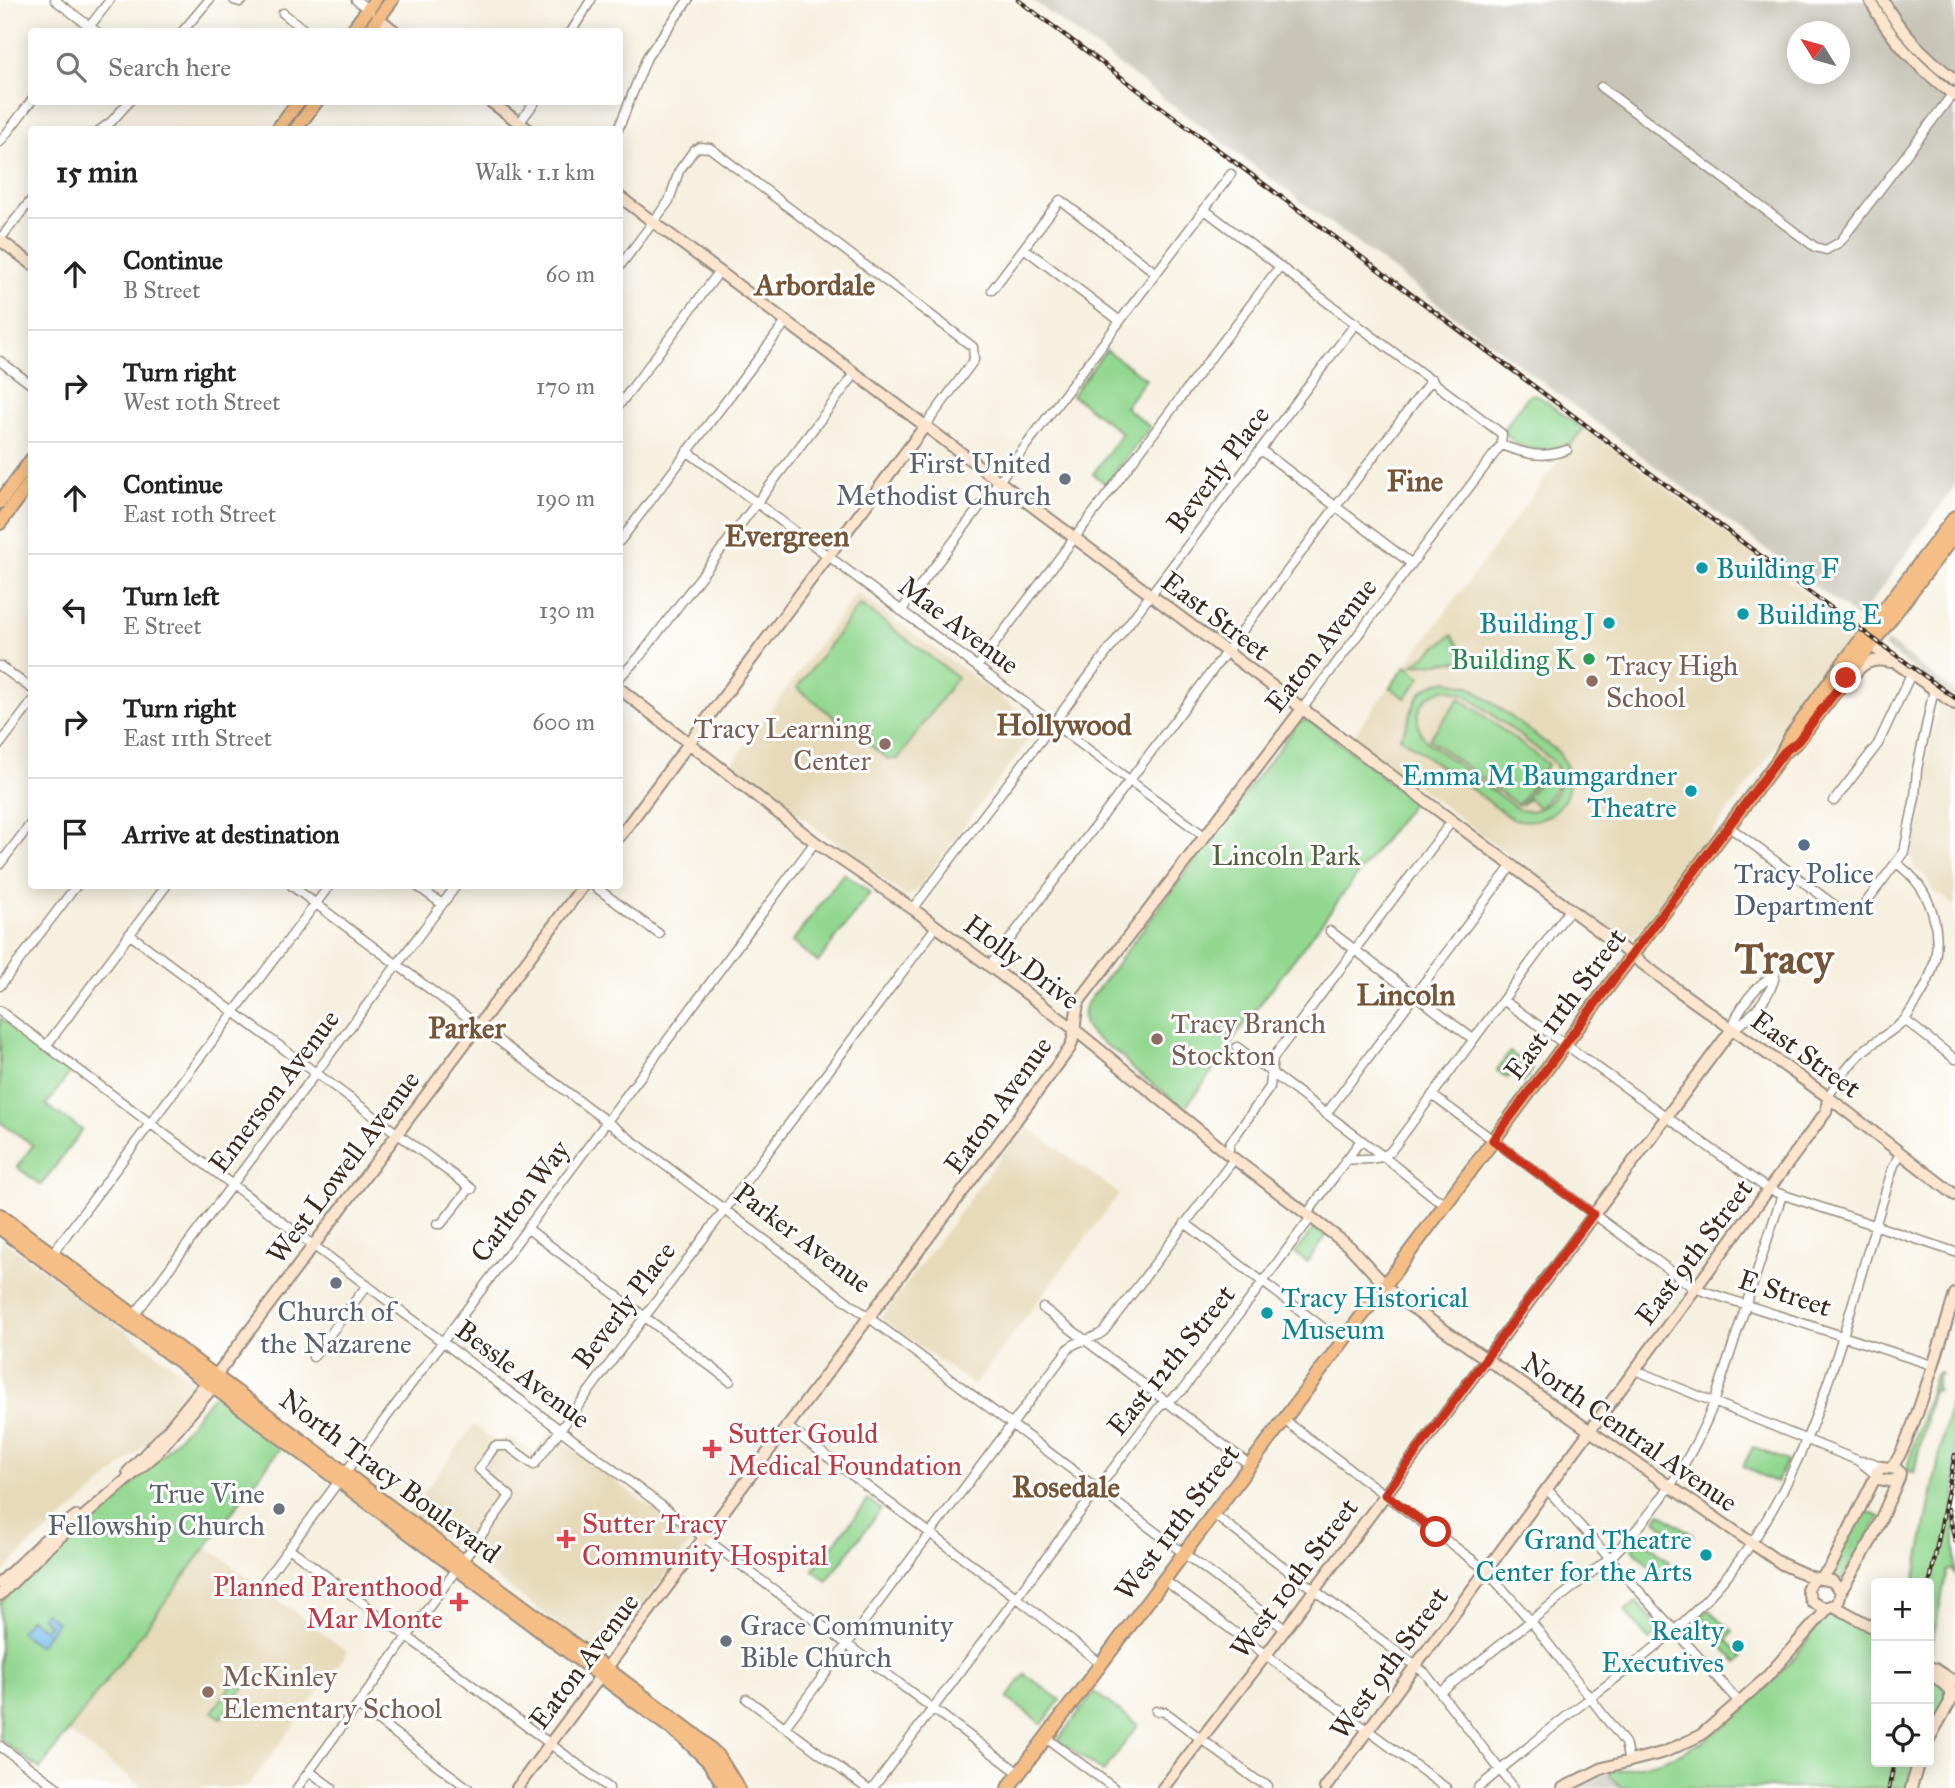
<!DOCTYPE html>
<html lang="en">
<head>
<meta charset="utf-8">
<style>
  body { margin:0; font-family:"IM FELL Great Primer",serif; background:#f2f2f2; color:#222 }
  .controls { position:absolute; right:21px; bottom:21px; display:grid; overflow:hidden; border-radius:7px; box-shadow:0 4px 18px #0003 }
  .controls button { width:63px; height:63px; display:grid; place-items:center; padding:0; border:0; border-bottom:2px solid #e0e0e0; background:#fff; color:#222; font:35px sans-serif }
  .compass { position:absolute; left:1787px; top:21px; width:63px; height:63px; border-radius:50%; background:#fff; box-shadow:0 4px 18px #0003; rotate:307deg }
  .stop { position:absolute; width:21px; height:21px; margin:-16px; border:5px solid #c8321e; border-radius:50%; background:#fff }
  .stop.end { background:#c8321e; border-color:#fff; box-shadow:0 2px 7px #0008 }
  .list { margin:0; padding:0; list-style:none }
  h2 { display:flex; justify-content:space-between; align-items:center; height:91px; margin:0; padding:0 28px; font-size:30px }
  h2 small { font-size:23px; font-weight:400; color:#767676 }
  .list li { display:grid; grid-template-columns:46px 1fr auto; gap:21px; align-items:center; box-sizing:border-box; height:112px; padding:0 28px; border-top:2px solid #e0e0e0 }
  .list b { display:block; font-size:26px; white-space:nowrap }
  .list p { margin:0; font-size:23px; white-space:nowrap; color:#767676 }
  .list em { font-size:23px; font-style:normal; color:#767676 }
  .icon { flex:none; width:38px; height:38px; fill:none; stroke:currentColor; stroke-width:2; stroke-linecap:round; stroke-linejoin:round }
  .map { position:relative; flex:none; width:1955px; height:1788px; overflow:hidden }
  .search { position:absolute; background:#fff; box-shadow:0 4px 18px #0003; left:28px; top:28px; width:595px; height:77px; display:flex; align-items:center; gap:18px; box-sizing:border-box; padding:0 24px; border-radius:7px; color:#767676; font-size:26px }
  .panel { position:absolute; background:#fff; box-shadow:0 4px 18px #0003; left:28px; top:126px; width:595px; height:763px; border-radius:7px }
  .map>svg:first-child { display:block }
  .built { fill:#e6daba }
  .industrial { fill:#c8c4b8; fill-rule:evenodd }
  .green { fill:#92d790; stroke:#668057; stroke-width:2; fill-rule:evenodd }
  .water { fill:#71bae9; stroke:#567284; stroke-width:2 }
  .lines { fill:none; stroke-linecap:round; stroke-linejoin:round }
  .street-casing { stroke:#988d7f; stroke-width:11 }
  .secondary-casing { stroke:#988d7f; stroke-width:14 }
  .primary-casing { stroke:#988d7f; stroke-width:16 }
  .street { stroke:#fff; stroke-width:8 }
  .secondary { stroke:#fbe5cf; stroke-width:10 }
  .primary { stroke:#f6be87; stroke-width:12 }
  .rail-casing { stroke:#3b2a1e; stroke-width:4.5 }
  .rail { stroke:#fff; stroke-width:2; stroke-dasharray:5; stroke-linecap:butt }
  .route { stroke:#c8321e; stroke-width:9 }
  .worship-dot { fill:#6b7280; stroke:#fff; stroke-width:2.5 }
  .culture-dot { fill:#0f9aa8; stroke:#fff; stroke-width:2.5 }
  .leisure-dot { fill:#2e9e5b; stroke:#fff; stroke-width:2.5 }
  .education-dot { fill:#8d6e63; stroke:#fff; stroke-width:2.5 }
  .service-dot { fill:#5c6f8a; stroke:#fff; stroke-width:2.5 }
  .health-dot { fill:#e0444e; stroke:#fff; stroke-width:2.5 }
  .labels { text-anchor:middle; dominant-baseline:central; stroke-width:6; stroke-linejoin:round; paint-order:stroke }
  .worship-label { font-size:28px; fill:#5b616d; stroke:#fff; text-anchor:end }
  .street-label { font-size:28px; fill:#3b2a1e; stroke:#fff }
  .culture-label { font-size:28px; fill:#0d838f; stroke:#fff; text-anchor:end }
  .leisure-label { font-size:28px; fill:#27864d; stroke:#fff; text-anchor:end }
  .education-label { font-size:28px; fill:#785e54; stroke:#fff; text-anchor:start }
  .park-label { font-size:28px; fill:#555e40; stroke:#fff }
  .service-label { font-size:28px; fill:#4e5e75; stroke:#fff }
  .health-label { font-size:28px; fill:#be3a42; stroke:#fff; text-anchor:start }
  .neighbourhood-label { font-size:30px; font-weight:bold; fill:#755538; stroke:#fff }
  .town-label { font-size:42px; font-weight:bold; fill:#755538; stroke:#fff }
</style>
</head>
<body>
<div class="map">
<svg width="1955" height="1788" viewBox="0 0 1955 1788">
  <rect width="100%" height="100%" fill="#fff"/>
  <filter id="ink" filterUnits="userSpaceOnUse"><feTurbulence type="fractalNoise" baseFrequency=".0143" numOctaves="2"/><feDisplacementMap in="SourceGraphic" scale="14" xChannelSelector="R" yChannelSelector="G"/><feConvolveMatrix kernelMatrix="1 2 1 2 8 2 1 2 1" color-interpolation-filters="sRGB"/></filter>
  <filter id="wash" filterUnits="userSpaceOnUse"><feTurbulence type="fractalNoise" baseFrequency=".00686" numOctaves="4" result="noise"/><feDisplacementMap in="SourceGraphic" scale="28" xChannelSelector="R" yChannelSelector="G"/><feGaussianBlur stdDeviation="1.57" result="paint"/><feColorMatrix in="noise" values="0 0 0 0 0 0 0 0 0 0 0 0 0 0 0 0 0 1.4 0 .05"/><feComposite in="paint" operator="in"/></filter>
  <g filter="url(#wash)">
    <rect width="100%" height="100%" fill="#f6f0e0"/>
    <!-- built -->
    <path class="built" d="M1584,427L1860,634L1638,933L1626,939L1617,936L1352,737Z
      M857,592L1039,726L915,892L906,897L732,763Z
      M1939,702L1955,712V906L1940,894L1936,895L1924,875L1914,869L1909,853Z
      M1025,1124L1119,1194L974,1386L881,1318Z
      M0,1238L197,1383L143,1447L56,1525L29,1545L0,1576Z
      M474,1425L500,1445L508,1434L534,1453L550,1432L687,1535L690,1542L603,1658L409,1513Z
      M206,1546L348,1652L247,1788H143L68,1732Z"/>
    <!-- industrial -->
    <path class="industrial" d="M1032,0H1955V486L1859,619ZM1798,32H1840V74H1798Z
      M1888,641L1955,693V700L1884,647Z
      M1610,1772L1621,1788H1574L1597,1776Z"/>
    <!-- green -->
    <path class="green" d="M1106,350L1146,379L1125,407L1150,427L1106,484L1093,474L1122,433L1072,395Z
      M1536,394L1583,429L1570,445C1541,450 1524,457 1503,430L1529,395Z
      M860,604L957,677L898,759H888L797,688Z
      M1452,635L1460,647L1463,661L1413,665Z
      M1406,666L1421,677L1405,698L1390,687Z
      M1448,681L1471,687L1558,752C1587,788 1554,832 1511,818L1400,737C1418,713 1406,687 1448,681ZM1448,689L1466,695L1552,760C1565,775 1559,800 1541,807L1558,784L1546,775L1547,771L1521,805L1528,799L1540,808L1531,811L1519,810L1426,741C1409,718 1421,692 1448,689Z
      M1460,698L1548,764L1518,805L1429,739Z
      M1305,720L1310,721L1376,770L1384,779L1415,799L1232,1041V1045L1187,1105L1183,1107L1131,1068C1117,1042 1075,1042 1085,1006L1298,723Z
      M844,873L870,893L818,962L792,942Z
      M0,1018L71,1071L46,1105L82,1130L41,1185L17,1167L33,1145L0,1122Z
      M1510,1052L1533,1069L1523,1082L1512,1074L1507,1078L1497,1070Z
      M1314,1228L1326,1236L1307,1262L1295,1253Z
      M1955,1355V1574L1952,1569L1947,1571L1930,1654L1929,1583H1914L1954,1383Z
      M1938,1372L1941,1374L1938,1376L1936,1388L1938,1390L1932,1391L1914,1473L1907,1470L1909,1460L1935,1375Z
      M217,1395L283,1444L40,1769L0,1739V1603C37,1563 80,1532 120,1496C154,1466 184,1433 211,1397Z
      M1753,1447L1787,1461L1776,1483L1743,1466Z
      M868,1500L881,1509L827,1581L813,1570Z
      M1864,1510L1880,1517L1840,1582L1829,1576Z
      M1661,1513L1693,1535L1684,1544L1656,1520Z
      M1643,1538L1669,1562L1657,1574L1632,1548Z
      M1636,1602L1662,1630L1649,1640L1625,1611Z
      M1708,1609L1733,1632L1727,1640L1743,1657L1737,1663L1715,1639L1720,1634L1701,1616Z
      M1833,1611C1850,1618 1861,1630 1876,1640V1762H1915L1907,1788H1621L1610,1775V1772C1632,1767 1649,1766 1671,1757C1721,1738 1765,1692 1799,1651C1810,1638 1817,1625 1828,1613Z
      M1025,1674L1060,1700L1042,1724L1007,1698Z
      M1929,1677L1945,1688L1946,1699L1929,1730Z
      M236,1679L245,1686L221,1718L212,1712Z
      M1094,1692L1138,1725L1103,1772L1058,1740Z"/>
    <!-- water -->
    <path class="water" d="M44,1612L57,1622L39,1646L20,1632L30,1619L45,1630L49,1624L41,1617Z"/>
  </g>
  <g filter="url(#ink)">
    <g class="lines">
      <!-- street casing -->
      <g class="street-casing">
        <path id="street" d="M55,0L97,32
          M234,0L240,2L243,0
          M356,0L370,11
          M283,13L307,32
          M90,26L110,0
          M182,32L209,0
          M571,32L591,0
          M1601,87L1815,247L1826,250L1840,242L1954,92
          M100,130L111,122L129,102
          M514,130L535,102
          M618,130L647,57L688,0
          M0,142L32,100
          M1205,210L1502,434L1501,445L1492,457L1302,709
          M0,239L32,199
          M1024,248L1120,321
          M620,266L669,201L679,171L694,150L700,147L710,148L973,347L974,360L925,426
          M992,290L1060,200L1156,273
          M0,361L32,385
          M620,404L719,272
          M1501,445C1526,454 1541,459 1567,450
          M1261,450L1412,564
          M687,451L1203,835
          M620,541L786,322
          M901,611L1231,174
          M0,666L32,689
          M977,667L1280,266
          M620,677L641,655L855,374
          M0,744L32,702
          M1834,801L1878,744L1911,674
          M1728,826L1841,910L1853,912L1861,909L1904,852L1915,797L1917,769L1934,689
          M0,864L32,822
          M292,886L1285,1629
          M417,886L442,904
          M594,886L659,934
          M913,909L1356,323
          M1330,931L1473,1039
          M129,934L472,1189
          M989,967L1432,379
          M0,986L76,886
          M1503,1000L1769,1190L1955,1252
          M0,1011L1019,1773
          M1905,1020L1955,1059
          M1732,1029C1750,1020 1773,994 1775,974
          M1732,1029C1738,1008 1756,985 1775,974
          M46,1046L166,886
          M1237,1047L1384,1157L1435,1198L1447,1203
          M1432,1095L1694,1288L1932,1365
          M1828,1097C1837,1081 1848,1066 1861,1053C1873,1042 1887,1035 1900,1024C1907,1019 1911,1010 1916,1003C1934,975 1942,947 1933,915C1927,893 1915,876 1896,863
          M1326,1114L1512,865
          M1345,1160C1361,1158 1379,1162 1391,1151L1571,908
          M1185,1223L1342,1342
          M437,1224H441L470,1188
          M528,1229L730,1381
          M49,1258L329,886
          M1043,1308L1250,1465
          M133,1317L456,886
          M313,1357L367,1285
          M1635,1370L1859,1461L1876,1475
          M1284,1420L1486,1570L1530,1620L1625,1743L1629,1762
          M786,1426L1016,1597L1101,1664
          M1859,1461L1871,1462L1882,1467
          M1547,1489L1740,1703
          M1213,1514L1425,1673L1514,1788
          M289,1548L609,1788
          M1164,1580L1446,1788
          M260,1587L815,842
          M1441,1692L1610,1558C1655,1513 1691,1462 1714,1403L1782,1195
          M747,1699L866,1788
          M358,1706L468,1788
          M1156,1711L1165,1712L1255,1779L1268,1786
          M785,1727L1070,1347C1080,1339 1094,1340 1104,1331L1231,1163L1233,1158L1228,1154L1230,1143L1270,1087L1273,1058L1452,821
          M1046,1738L1114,1788
          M0,1746L58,1788
          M309,1771L332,1788
          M297,1788L510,1496L479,1469L495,1446H508L534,1465L936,927
          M873,1788L1160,1406L1182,1391L1309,1220L1307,1214L1361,1140
          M1478,1788C1515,1758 1552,1727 1590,1698C1636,1663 1683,1628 1721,1583C1820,1469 1848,1305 1894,1165L1900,1154"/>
      </g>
      <!-- secondary casing -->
      <g class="secondary-casing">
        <path id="secondary" d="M1870,0C1890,40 1920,69 1955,96
          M1883,0C1900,33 1926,57 1955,80
          M378,18L396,32
          M491,102L529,130
          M620,197L1679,991L1828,1097L1955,1195
          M0,240L32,264
          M1866,642L1955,704
          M1856,672C1866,660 1876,659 1891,662
          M620,689L815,842L913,909L1074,1029L1228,1154L1350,1247L1394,1295L1782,1564L1811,1577L1832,1581L1841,1591L1838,1604L1824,1608L1812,1602L1807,1589L1811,1581L1816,1578
          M620,836L925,426
          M1882,1467L1897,1469L1900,1473L1899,1478L1890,1481L1879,1479L1876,1473Z
          M1891,1467C1909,1454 1946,1323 1955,1294
          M128,1472L167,1431L202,1388L214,1378
          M1820,1578L1830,1568L1876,1476
          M0,1583L41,1543L76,1516
          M1841,1591L1871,1541L1899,1478
          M0,1595L46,1549L154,1456L208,1393L220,1370L583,886
          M1834,1606L1876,1629
          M1929,1667L1935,1669L1955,1682
          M1929,1671L1950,1690V1700
          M1929,1739L1955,1693
          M517,1788L1070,1048C1077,1033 1073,1015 1080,1000L1302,709
          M1163,1788L1266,1655L1732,1029
          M1325,1788L1826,1112L1828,1097
          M1563,1788L1603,1768L1665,1752L1701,1735L1765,1679L1828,1608
          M1911,1788L1919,1762"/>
      </g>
      <!-- primary casing -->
      <g class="primary-casing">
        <path id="primary" d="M351,32L375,0
          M368,32L392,0
          M277,130L298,102
          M295,130L316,102
          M0,502L32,459
          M0,523L32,480
          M1787,750L1798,741L1955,534
          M0,1215L694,1734L718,1756L738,1788
          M0,1228L684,1738L709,1762L726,1788
          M1008,1788L1779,759L1791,736L1841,666L1955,517"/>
      </g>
      <!-- street -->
      <use href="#street" class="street"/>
      <!-- secondary -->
      <use href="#secondary" class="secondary"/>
      <!-- primary -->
      <use href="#primary" class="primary"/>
      <!-- rail casing -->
      <g class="rail-casing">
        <path id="rail" d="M1018,0L1797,583L1955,698
          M1948,1509L1955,1541
          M1929,1587L1955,1455
          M1889,1788L1894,1762"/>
      </g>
      <!-- rail -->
      <use href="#rail" class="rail"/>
    </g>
  </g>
  <g class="lines" filter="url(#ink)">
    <!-- route -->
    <path class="route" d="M1436,1532L1385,1494L1593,1214L1493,1140L1784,752L1798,741L1846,678"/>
  </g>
  <!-- markers -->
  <g class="worship-dot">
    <circle cx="1065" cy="479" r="7"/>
    <circle cx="336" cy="1283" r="7"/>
    <circle cx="279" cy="1509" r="7"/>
    <circle cx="726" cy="1641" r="7"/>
  </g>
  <g class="culture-dot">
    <circle cx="1702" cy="568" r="7"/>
    <circle cx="1743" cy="614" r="7"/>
    <circle cx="1609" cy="623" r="7"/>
    <circle cx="1691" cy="791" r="7"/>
    <circle cx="1267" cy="1313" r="7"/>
    <circle cx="1706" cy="1555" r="7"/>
    <circle cx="1738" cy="1646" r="7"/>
  </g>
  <circle class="leisure-dot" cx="1589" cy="659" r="7"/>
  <g class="education-dot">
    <circle cx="1592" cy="681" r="7"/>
    <circle cx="885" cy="744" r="7"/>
    <circle cx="1157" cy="1039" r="7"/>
    <circle cx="208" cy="1692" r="7"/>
  </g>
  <circle class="service-dot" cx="1804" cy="845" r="7"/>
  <g class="health-dot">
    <path d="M708.5 1438.5h7v7h7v7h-7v7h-7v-7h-7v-7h7z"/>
    <path d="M562.5 1528.5h7v7h7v7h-7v7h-7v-7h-7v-7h7z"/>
    <path d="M455.5 1591.5h7v7h7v7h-7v7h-7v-7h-7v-7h7z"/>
  </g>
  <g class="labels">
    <!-- worship labels -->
    <g class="worship-label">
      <text x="1051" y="463">First United<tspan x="1051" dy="32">Methodist Church</tspan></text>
      <text x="336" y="1311" text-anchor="middle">Church of<tspan x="336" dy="32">the Nazarene</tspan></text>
      <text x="265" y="1493">True Vine<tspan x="265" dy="32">Fellowship Church</tspan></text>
      <text x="740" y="1625" text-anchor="start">Grace Community<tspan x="740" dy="32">Bible Church</tspan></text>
    </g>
    <!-- street labels -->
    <g class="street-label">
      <text transform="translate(1218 469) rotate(-53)">Beverly Place</text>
      <text transform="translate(1216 616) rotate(37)">East Street</text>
      <text transform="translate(959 625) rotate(37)">Mae Avenue</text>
      <text transform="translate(1321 645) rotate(-52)">Eaton Avenue</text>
      <text transform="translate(1022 962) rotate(37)">Holly Drive</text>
      <text transform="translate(1565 1004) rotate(-53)">East 11th Street</text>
      <text transform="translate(1806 1054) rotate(36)">East Street</text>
      <text transform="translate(274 1091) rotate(-53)">Emerson Avenue</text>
      <text transform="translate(998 1105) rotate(-54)">Eaton Avenue</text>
      <text transform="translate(343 1167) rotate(-53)">West Lowell Avenue</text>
      <text transform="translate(520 1201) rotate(-53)">Carlton Way</text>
      <text transform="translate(803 1238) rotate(37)">Parker Avenue</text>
      <text transform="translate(1694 1252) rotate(-53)">East 9th Street</text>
      <text transform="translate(1785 1293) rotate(18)">E Street</text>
      <text transform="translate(624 1305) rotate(-53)">Beverly Place</text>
      <text transform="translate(1171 1360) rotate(-51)">East 12th Street</text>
      <text transform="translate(523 1374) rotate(37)">Bessle Avenue</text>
      <text transform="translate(1630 1432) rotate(35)">North Central Avenue</text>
      <text transform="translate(390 1476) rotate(37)">North Tracy Boulevard</text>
      <text transform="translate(1177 1522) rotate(-53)">West 11th Street</text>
      <text transform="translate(1294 1578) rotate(-53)">West 10th Street</text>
      <text transform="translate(584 1661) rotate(-53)">Eaton Avenue</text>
      <text transform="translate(1389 1663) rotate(-54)">West 9th Street</text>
    </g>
    <!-- culture labels -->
    <g class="culture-label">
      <text x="1716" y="568" text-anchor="start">Building F</text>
      <text x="1757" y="614" text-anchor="start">Building E</text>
      <text x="1595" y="623">Building J</text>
      <text x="1677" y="775">Emma M Baumgardner<tspan x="1677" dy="32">Theatre</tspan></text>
      <text x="1281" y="1297" text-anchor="start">Tracy Historical<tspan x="1281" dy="32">Museum</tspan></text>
      <text x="1692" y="1539">Grand Theatre<tspan x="1692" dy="32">Center for the Arts</tspan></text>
      <text x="1724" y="1630">Realty<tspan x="1724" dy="32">Executives</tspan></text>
    </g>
    <!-- leisure labels -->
    <g class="leisure-label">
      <text x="1575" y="659">Building K</text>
    </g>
    <!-- education labels -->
    <g class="education-label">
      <text x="1606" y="665">Tracy High<tspan x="1606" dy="32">School</tspan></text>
      <text x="871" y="728" text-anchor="end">Tracy Learning<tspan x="871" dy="32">Center</tspan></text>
      <text x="1171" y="1023">Tracy Branch<tspan x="1171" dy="32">Stockton</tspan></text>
      <text x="222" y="1676">McKinley<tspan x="222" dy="32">Elementary School</tspan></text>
    </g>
    <!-- park labels -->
    <g class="park-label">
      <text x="1286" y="855">Lincoln Park</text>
    </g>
    <!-- service labels -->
    <g class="service-label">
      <text x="1804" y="873">Tracy Police<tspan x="1804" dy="32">Department</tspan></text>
    </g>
    <!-- health labels -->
    <g class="health-label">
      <text x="728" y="1433">Sutter Gould<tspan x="728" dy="32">Medical Foundation</tspan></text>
      <text x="582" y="1523">Sutter Tracy<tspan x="582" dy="32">Community Hospital</tspan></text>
      <text x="443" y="1586" text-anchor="end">Planned Parenthood<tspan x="443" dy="32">Mar Monte</tspan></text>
    </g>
    <!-- neighbourhood labels -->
    <g class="neighbourhood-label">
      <text x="815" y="285">Arbordale</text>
      <text x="1415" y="481">Fine</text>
      <text x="787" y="536">Evergreen</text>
      <text x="1064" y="725">Hollywood</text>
      <text x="1406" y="995">Lincoln</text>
      <text x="467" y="1028">Parker</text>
      <text x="1066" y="1487">Rosedale</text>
    </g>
    <!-- town labels -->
    <g class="town-label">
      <text x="1784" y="959">Tracy</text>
    </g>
  </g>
</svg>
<div class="controls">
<button>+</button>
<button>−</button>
<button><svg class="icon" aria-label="locate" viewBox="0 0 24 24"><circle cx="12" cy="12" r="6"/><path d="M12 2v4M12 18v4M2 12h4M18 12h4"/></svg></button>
</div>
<svg class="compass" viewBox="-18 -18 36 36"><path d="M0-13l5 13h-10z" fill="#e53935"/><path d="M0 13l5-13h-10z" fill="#767676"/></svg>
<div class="stop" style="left:1436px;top:1532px"></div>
<div class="stop end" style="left:1846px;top:678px"></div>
<div class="search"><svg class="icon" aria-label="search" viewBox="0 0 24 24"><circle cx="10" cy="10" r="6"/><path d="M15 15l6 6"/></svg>Search here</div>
<section class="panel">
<h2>15 min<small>Walk · 1.1 km</small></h2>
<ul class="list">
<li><svg class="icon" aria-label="ahead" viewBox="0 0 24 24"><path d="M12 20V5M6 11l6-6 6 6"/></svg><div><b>Continue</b><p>B Street</p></div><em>60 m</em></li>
<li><svg class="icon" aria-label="right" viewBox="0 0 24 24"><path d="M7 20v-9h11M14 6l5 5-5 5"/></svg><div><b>Turn right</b><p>West 10th Street</p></div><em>170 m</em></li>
<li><svg class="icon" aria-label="ahead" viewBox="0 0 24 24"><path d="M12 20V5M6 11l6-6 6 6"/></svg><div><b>Continue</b><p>East 10th Street</p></div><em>190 m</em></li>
<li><svg class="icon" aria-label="left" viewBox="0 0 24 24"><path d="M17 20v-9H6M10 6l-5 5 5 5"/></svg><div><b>Turn left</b><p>E Street</p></div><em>130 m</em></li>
<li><svg class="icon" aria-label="right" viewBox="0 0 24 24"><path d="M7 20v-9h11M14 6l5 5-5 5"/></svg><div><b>Turn right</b><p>East 11th Street</p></div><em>600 m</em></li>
<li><svg class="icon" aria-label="arrive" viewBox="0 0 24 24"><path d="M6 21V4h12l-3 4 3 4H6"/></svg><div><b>Arrive at destination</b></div></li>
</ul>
</section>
</div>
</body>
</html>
